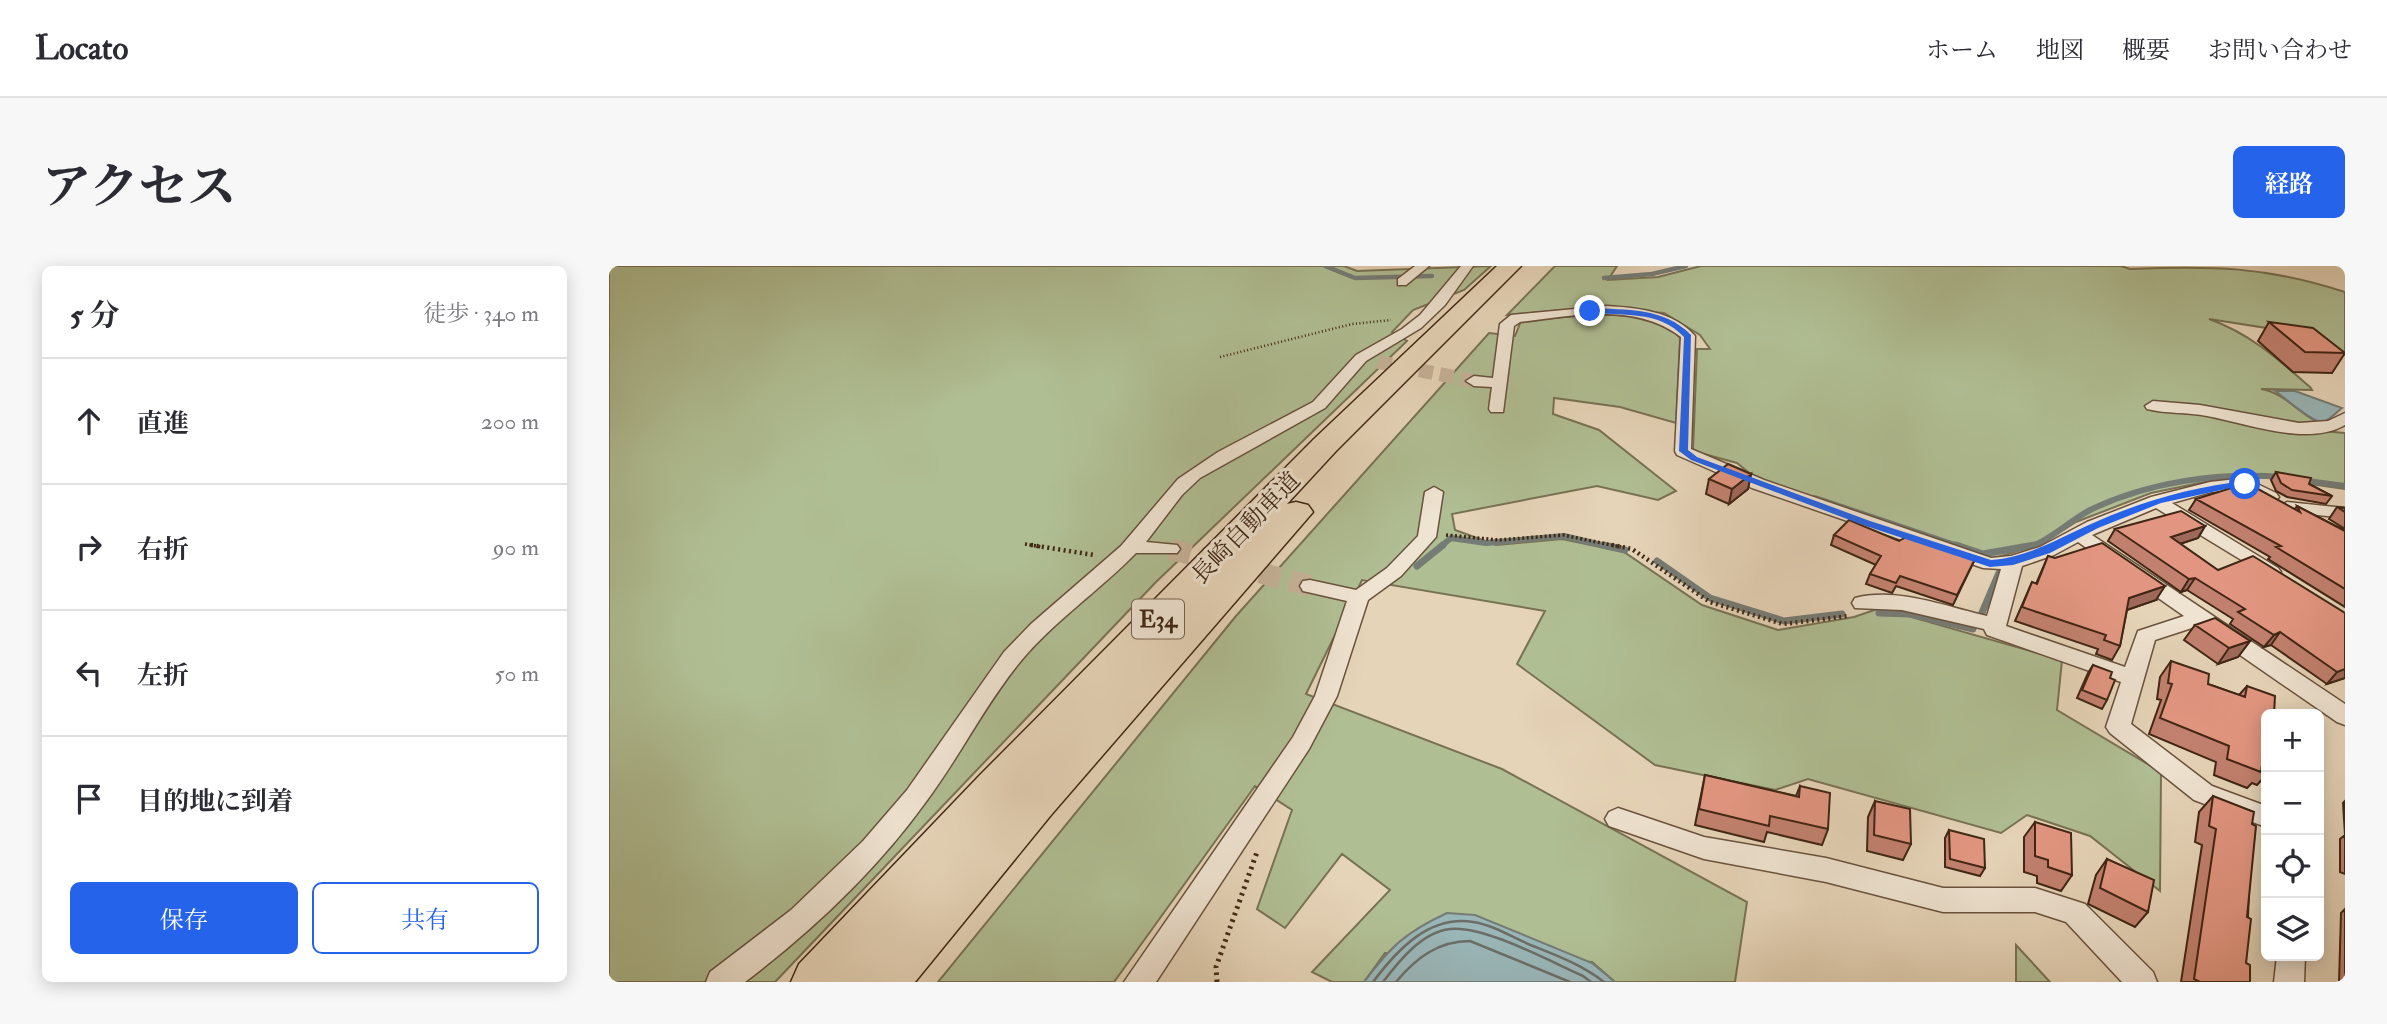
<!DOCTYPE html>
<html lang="ja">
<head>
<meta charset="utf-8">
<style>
  body { margin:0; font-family:"IM FELL Double Pica","Noto Serif JP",serif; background:#f7f7f7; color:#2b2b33 }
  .controls { position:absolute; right:21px; bottom:21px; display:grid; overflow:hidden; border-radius:10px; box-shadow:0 4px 18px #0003 }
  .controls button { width:63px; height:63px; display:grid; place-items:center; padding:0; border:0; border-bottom:2px solid #e1e1e2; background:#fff; color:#2b2b33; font:35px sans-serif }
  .stop { position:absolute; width:21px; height:21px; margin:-16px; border:5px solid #2563eb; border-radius:50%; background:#fff }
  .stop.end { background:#2563eb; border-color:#fff; box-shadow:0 2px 7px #0008 }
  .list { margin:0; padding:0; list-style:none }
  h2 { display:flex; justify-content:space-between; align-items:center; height:91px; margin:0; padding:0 28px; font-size:30px }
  h2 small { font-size:23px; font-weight:400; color:#7c7c81 }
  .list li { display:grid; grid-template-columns:46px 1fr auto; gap:21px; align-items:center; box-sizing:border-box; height:126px; padding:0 28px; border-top:2px solid #e1e1e2 }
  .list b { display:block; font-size:26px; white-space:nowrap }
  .list em { font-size:23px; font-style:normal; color:#7c7c81 }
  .actions { display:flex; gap:14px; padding:21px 28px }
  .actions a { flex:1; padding:16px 0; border:2px solid #2563eb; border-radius:10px; text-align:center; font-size:24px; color:#2563eb }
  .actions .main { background:#2563eb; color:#fff }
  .icon { flex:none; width:38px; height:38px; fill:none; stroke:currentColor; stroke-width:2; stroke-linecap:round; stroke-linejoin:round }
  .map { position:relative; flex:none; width:1736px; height:716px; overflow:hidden; border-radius:10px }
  header { display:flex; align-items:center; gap:42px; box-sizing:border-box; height:98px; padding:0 35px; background:#fff; border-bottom:2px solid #e1e1e2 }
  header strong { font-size:33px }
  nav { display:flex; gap:38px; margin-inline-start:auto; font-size:24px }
  .intro { display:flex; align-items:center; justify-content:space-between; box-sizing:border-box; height:168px; padding:0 42px }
  h1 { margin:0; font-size:49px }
  .button { padding:18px 32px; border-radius:10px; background:#2563eb; color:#fff; font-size:24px; font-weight:700 }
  main { display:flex; gap:42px; padding:0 42px }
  aside { flex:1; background:#fff; border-radius:10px; box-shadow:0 4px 18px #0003 }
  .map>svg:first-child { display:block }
  .green { fill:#b0be93; stroke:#787254; stroke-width:2 }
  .water { fill:#99b6b8; stroke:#757c76; stroke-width:2 }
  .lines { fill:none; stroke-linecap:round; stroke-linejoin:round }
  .shore { stroke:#6c6e66; stroke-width:2.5 }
  .stream-far2 { stroke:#757c76; stroke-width:4.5 }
  .stream-far1 { stroke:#757c76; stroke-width:6 }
  .stream { stroke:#757c76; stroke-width:7 }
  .street-tunnel-far1 { stroke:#c5b197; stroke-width:14; stroke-dasharray:14 7; stroke-linecap:butt }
  .street-tunnel { stroke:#c5b197; stroke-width:21; stroke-dasharray:21 10; stroke-linecap:butt }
  .street-casing { stroke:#6a523d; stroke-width:3 }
  .highway-casing { stroke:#402614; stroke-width:3 }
  .path-far3 { stroke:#402614; stroke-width:2.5; stroke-dasharray:1 2.5; stroke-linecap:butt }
  .path-far2 { stroke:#402614; stroke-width:3.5; stroke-dasharray:2 2.5; stroke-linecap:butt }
  .path-far1 { stroke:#402614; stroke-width:4.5; stroke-dasharray:2 3.5; stroke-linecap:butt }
  .path { stroke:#402614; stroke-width:5; stroke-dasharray:2.5 4.5; stroke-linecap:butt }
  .street { fill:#efe3d1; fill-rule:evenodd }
  .highway { fill:#e6d4b8; fill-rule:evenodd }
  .wall { fill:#c2816f; stroke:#402614; stroke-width:2 }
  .shaded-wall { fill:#9e695a; stroke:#402614; stroke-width:2 }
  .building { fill:#e29681; stroke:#402614; stroke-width:2 }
  .route { fill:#2563eb }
  .labels { text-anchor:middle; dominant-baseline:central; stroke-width:6; stroke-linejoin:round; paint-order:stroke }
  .shield { fill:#efe3d1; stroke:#745f4d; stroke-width:2 }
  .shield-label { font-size:23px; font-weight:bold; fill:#402614 }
  .street-label { font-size:24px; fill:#402614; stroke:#efe3d1 }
</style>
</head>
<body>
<header>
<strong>Locato</strong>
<nav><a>ホーム</a><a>地図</a><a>概要</a><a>お問い合わせ</a></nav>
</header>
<div class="intro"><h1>アクセス</h1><a class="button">経路</a></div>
<main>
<aside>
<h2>5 分<small>徒歩 · 340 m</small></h2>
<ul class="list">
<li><svg class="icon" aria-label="ahead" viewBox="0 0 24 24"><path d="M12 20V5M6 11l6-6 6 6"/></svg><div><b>直進</b></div><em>200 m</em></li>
<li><svg class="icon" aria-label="right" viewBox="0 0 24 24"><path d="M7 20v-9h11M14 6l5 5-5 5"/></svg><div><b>右折</b></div><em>90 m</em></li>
<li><svg class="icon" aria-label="left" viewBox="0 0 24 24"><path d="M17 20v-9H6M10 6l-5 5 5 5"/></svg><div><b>左折</b></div><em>50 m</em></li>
<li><svg class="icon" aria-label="arrive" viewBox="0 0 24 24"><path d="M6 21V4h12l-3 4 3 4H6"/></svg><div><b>目的地に到着</b></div></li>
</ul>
<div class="actions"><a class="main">保存</a><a>共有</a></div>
</aside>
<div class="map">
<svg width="1736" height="716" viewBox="0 0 1736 716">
  <rect width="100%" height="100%" fill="#e6d4b8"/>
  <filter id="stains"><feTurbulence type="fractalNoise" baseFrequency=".00286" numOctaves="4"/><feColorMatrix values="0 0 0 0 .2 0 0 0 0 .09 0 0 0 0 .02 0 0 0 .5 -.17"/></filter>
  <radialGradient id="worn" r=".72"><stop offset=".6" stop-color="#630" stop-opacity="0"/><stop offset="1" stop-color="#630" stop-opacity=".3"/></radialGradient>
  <!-- green -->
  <path class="green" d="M0,0H735L748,5L882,0L855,24L804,44L783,66L798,75L546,317L166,716H0Z
    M946,0H1008L999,14L1049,11L1092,0H1512L1521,3C1603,0 1656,0 1736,26V89L1703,81L1683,66L1600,53C1640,67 1669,93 1701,121L1703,124L1652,123C1676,127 1688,146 1709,156L1670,161L1736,167V223L1653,211L1615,212L1542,227L1467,256L1434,277L1380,294L1150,215L1128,197L1084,185L1088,83H1101L1091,69L1055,47L989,41L898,49Z
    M988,48C1017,50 1051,47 1071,72L1067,157L1011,141L945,132L944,148L990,164L1067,225L1049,234L988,220L843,248L846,264L887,279L953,273L1015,286L1093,339L1169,364L1245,351L1271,342L1453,394L1448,444L1552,506L1551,625L1481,570L1418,549L1392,567L1199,513L1166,524L1046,499L908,398L936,345L753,314L697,428L893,503L1138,636L1126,716H1006L983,696L776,687L755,716H723L703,706L781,624L733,588L676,662L648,643L683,544L646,520L505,716H329L627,350L880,67L906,70L912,55Z
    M1407,679L1441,716H1407Z"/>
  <!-- water -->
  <path class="water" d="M1666,125H1686L1733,142C1728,146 1721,154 1714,156C1704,158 1675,131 1666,125Z
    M838,647L866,649L983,697L1006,716H755C782,680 797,666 838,647Z"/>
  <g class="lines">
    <!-- shore -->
    <path class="shore" d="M764,716C788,684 820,649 864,656C885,659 904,672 924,680C949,690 973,699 995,716
      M774,716C790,695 813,666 841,663C875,659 942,696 974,710L982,716
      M787,716C807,692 829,675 861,675L961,716"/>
    <!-- stream-far2 -->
    <path class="stream-far2" d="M716,0L746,12L823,10
      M995,12L1043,8L1077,0"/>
    <!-- stream-far1 -->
    <path class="stream-far1" d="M1691,214L1736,220
      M1206,232L1352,281
      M831,281L842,272L877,277L955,270L1001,281
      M1421,281C1443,273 1460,255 1481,244C1539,216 1609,206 1673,211"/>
    <!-- stream -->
    <path class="stream" d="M994,279L1016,284
      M1347,279L1374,288L1426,279
      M1048,295L1101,332L1175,355L1233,348
      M808,300L834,279
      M1270,347L1302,348L1364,363
      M1372,349L1390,307"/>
    <!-- street-tunnel-far1 -->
    <path class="street-tunnel-far1" d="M769,96L865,115"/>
    <!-- street-tunnel -->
    <path class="street-tunnel" d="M561,283L701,320"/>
    <!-- street casing -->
    <g class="street-casing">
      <path id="street" d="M806,0H820L797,19H789V13Z
        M852,0H864L836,39L812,62L757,95L716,142L591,212L573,229L537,276L568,279L571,283L568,287H527C490,325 445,355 411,396C375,440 350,492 316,537C266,606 203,665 136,716H97L101,706L182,644L254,575L298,524L395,386L422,358L512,280L569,213L609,186L704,136L747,89L793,63L811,49Z
        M998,40C1029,42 1064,45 1086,70L1082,183L1155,214L1382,292L1402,290L1431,281L1478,256L1542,231L1601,216L1636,212L1667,227L1670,231L1667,235L1661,236L1633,223L1602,226L1563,237L1669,302L1672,306L1669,310L1662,312L1547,242L1483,269L1736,438V459L1728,456L1589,360L1546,374L1522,458L1603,520L1657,540V561L1585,534L1501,467L1497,461L1512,416L1378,369L1375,363L1293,344L1246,342L1243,337L1246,332C1288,321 1338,341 1378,350L1392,303L1374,302L1143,222L1068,189L1066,185L1072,71C1026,36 964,50 911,56L905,60L894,146H882L880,143L883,121L865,120L857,115L865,110L884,112L891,58L902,49ZM1469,276L1575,350L1529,365L1516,401L1397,360L1413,300L1445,289Z
        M1544,135L1591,139L1690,157L1719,155L1736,147V159C1699,181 1637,157 1598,150C1578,146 1558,148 1538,143L1536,140Z
        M825,221L834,226L827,271L792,310L759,334L728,430L700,483L547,716H515L684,471L706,430L738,335L694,325L691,320L694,315L701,314L747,324L778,302L809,270L816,226Z
        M1678,236L1736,242V252L1672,245L1669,241Z
        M1009,542L1095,571L1217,592L1334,622H1426L1476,638L1544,706L1548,716H1513L1457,656L1426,646H1334L1217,616L1095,593L1000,560L996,553L1000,546Z
        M1668,690H1696L1695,716H1665Z"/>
    </g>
    <!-- highway casing -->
    <g class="highway-casing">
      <path id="highway" d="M888,0H912L727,185L678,238L687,236L699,239L704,246L442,549L306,716H182L190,698L370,510L705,173Z"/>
    </g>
    <!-- path-far3 -->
    <path class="path-far3" d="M611,91L743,58L782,54"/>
    <!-- path-far2 -->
    <path class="path-far2" d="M837,269L890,274L954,269L1012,281
      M416,278L433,281"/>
    <!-- path-far1 -->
    <path class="path-far1" d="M422,279L485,289
      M1003,279L1023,283L1101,336L1174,358L1240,350"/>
    <!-- path -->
    <path class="path" d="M608,716L607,701L648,586"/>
    <!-- street -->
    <use href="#street" class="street"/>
    <!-- highway -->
    <use href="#highway" class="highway"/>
  </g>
  <!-- wall -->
  <path class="wall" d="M1660,56L1736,87L1723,107L1684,106L1649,75Z
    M1667,206L1700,218L1723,230L1717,238L1678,231L1667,225L1662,214Z
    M1142,208L1139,223L1120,238L1097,228L1100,213Z
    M1587,233L1686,243L1688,240L1736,265V341L1659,293L1661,291L1580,244Z
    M1728,241L1736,242V263L1720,253Z
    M1596,260L1589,272L1571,278L1736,412L1718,418L1662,379L1655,381L1621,358L1624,353L1578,324L1572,326L1499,275L1506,263Z
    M1225,269L1290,275L1367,291L1344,339L1287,320L1283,327L1257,318L1261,308L1267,299L1222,279Z
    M1439,290L1547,334L1518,344L1511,380L1503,394L1487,388L1489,383L1406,355L1423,316L1427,318Z
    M1586,359L1641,375L1629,391L1609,398L1575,374Z
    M1562,395L1599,418L1630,429L1638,420L1657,448V509L1648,519L1643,517L1638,522L1605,509L1607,496L1540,468L1552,434L1548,433L1551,411Z
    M1484,399L1501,412L1498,434L1493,443L1468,432L1479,407Z
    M1096,509L1187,530L1191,520L1219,563L1213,579L1158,566L1155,576L1086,559Z
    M1604,530L1643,558L1637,697L1641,716H1572L1593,579L1586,576L1590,546Z
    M1266,535L1302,578L1294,594L1258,585L1259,551Z
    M1736,535V608L1731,606V573L1736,569L1734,537Z
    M1426,556L1463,609L1452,625L1428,617V610L1415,606V571Z
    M1340,564L1376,602L1371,610L1336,601V572Z
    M1498,593L1539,646L1526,661L1479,638L1487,609Z
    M1736,643V716H1730L1732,647Z"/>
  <!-- shaded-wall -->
  <path class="shaded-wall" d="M1142,208L1139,223L1120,238L1123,223Z
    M1596,260L1589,272L1555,283L1562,271Z
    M1586,312L1578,324L1572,326L1580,313Z
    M1556,320L1547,334L1512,346L1520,332Z
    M1671,366L1662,379L1655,381L1665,369Z
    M1641,375L1629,391L1609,398L1620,382Z
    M1736,403V412L1718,418L1728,406Z"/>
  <!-- building -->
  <path class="building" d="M1660,56L1704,62L1736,87L1696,86Z
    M1119,198L1142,208L1123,223L1100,213Z
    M1667,206L1702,212L1700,218L1723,230L1683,224L1672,217Z
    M1638,217L1691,246L1688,240L1736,265V323L1667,281L1672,280L1587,233Z
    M1728,241L1736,242V246Z
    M1572,245L1596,260L1562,271L1609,304L1644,290L1736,347V403L1728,406L1671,366L1665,369L1629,346L1636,343L1586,312L1580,313L1506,263Z
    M1240,254L1290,275L1299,270L1367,291L1348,329L1291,310L1287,317L1261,308L1272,290L1225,269Z
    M1493,277L1556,320L1520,332L1511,380L1495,374L1497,369L1413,341L1423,316L1428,318L1439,290L1446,292Z
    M1606,352L1641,375L1620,382L1586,359Z
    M1562,395L1600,408L1599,418L1636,431L1638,420L1666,430L1665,448H1657V501L1653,499L1652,506L1618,493L1620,480L1551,452L1563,418L1559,417Z
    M1484,399L1503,406L1501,412L1506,414L1498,434L1473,424Z
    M1096,509L1190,531L1191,520L1221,527L1219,563L1161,550L1160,560L1090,543Z
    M1604,530L1645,546L1643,558L1647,560L1638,651L1642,653L1637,697L1641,699V716H1591L1585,713L1607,563L1600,560Z
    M1266,535L1301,543L1302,578L1265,569Z
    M1426,556L1462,567L1463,609L1439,601V594L1426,590Z
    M1340,564L1375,573L1376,602L1341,593Z
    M1498,593L1545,614L1539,646L1491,622Z"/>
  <!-- route -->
  <path class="route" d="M981,42C1017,44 1055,41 1082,69L1079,184L1088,191L1261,255L1382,294C1420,291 1448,273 1482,258C1531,236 1582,221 1636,215L1640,218L1552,237L1489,262L1441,287L1404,299L1381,301L1254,259L1082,194L1070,185L1075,71C1049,43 1013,51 978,46Z"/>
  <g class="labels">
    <!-- shield labels -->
    <rect class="shield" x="523" y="333.5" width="52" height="39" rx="5"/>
    <g class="shield-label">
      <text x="549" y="353">E34</text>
    </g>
    <!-- street labels -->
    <g class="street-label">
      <text transform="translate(637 262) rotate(-46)">長崎自動車道</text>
    </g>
  </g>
  <rect width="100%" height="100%" filter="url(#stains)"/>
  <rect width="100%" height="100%" fill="url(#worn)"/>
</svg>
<div class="controls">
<button>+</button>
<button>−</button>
<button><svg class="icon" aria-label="locate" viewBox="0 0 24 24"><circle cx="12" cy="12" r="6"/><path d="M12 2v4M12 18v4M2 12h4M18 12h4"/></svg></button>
<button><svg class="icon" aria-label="layers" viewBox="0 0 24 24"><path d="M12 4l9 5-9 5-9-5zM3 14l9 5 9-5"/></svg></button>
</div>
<div class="stop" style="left:1636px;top:218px"></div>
<div class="stop end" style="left:981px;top:45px"></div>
</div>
</main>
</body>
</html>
